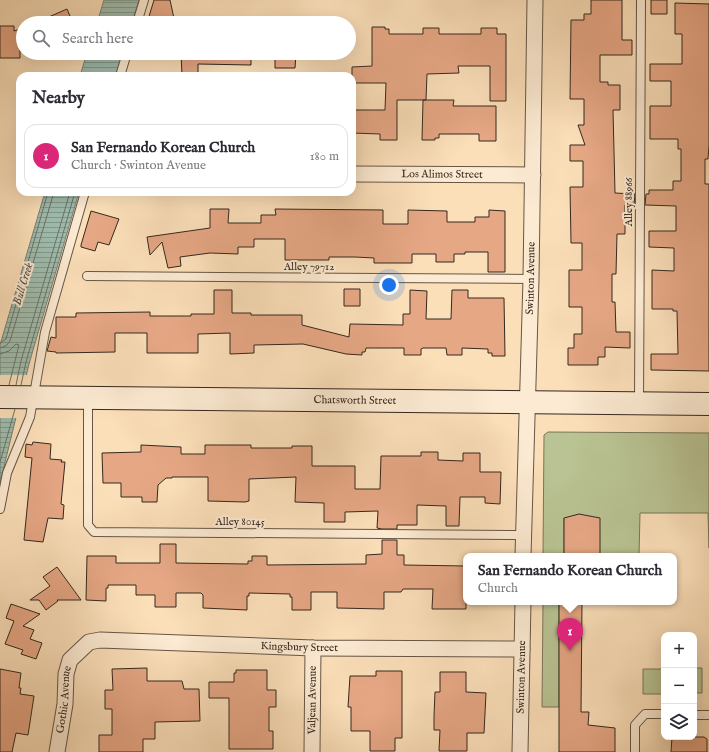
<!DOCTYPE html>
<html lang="en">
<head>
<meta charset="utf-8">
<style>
  body { margin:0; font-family:"IM FELL English",serif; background:#f2f2f3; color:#2b2b33 }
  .controls { position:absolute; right:12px; bottom:12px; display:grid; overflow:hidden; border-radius:8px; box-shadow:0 4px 16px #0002 }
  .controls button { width:36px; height:36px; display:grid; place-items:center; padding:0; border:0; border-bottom:1px solid #e1e1e2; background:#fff; color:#2b2b33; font:20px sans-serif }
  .you { position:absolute; left:389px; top:285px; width:14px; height:14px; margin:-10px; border:3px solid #fff; border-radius:50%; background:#1a73e8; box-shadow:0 0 0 6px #1a73e833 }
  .badge { display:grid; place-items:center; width:26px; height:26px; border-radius:50%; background:#db2777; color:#fff; font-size:13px; font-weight:700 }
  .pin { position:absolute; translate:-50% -33px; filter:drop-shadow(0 1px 2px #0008) }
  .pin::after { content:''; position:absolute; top:21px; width:14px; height:12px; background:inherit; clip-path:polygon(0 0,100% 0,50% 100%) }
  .popup { position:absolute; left:463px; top:553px; width:214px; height:52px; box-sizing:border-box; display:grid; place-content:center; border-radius:8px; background:#fff; filter:drop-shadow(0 1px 3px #0005); font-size:13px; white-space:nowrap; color:#7c7c81 }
  .popup b { font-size:15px; color:#2b2b33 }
  .popup::after { content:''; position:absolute; left:50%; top:100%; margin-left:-8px; border:8px solid transparent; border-top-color:#fff }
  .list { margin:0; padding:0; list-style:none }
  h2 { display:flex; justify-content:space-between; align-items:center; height:52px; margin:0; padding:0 16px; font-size:17px }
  h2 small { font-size:13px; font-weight:400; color:#7c7c81 }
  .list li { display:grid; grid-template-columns:26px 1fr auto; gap:12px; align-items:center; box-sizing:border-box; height:64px; margin:0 8px 8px; padding:0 8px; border:1px solid #e1e1e2; border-radius:12px }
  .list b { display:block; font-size:15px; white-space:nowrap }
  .list p { margin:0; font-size:13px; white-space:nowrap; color:#7c7c81 }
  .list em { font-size:13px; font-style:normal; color:#7c7c81 }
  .icon { flex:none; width:22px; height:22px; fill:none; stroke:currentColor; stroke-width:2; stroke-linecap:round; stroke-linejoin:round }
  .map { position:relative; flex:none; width:709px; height:752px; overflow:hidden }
  .search { position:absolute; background:#fff; box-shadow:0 4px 16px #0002; left:16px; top:16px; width:340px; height:44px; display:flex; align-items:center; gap:10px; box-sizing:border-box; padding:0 14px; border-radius:22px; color:#7c7c81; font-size:15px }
  .panel { position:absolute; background:#fff; box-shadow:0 4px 16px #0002; left:16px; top:72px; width:340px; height:124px; border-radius:12px }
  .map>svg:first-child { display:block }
  .grass { fill:#b9c393; stroke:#777658 }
  .water { fill:url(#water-rules); stroke:#758175 }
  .pier { fill:#fbdfb9 }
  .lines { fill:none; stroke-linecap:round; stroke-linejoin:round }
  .shore { stroke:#6a7266; stroke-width:1 }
  .building { fill:#e6a785; stroke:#35281e }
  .service-casing { stroke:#665645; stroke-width:10 }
  .minor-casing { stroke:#665645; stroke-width:17 }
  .secondary-casing { stroke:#35281e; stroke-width:24 }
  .service { stroke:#fcead2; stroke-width:8 }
  .minor { stroke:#fcead2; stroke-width:15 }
  .secondary { stroke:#fcead2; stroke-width:22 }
  .labels { text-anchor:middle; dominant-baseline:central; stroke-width:4; stroke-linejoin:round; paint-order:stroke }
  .street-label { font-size:11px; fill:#35281e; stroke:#fcead2 }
  .water-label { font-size:12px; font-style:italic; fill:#504d42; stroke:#fcead2 }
</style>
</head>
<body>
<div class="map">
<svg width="709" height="752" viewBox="0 0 709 752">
  <defs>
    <pattern id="water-rules" width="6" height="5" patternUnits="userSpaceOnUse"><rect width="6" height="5" fill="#9fbdaf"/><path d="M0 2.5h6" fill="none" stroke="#829a8e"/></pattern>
  </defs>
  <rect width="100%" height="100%" fill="#fbdfb9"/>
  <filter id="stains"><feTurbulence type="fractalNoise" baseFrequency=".005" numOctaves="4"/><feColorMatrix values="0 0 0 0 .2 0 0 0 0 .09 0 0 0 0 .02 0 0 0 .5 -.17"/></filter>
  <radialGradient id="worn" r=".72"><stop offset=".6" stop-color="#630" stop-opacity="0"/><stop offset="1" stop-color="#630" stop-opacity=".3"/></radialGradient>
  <!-- grass -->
  <path class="grass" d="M548,432L709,433V548L708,513H640L639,556H600L564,518V556H543L544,435Z
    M543,602H559V707H542Z
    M694,668H702V693H694Z
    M643,669H664V694H643Z"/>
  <!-- water -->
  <path class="water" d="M104,0H139L132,23H97Z
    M87,53H123L116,76H80Z
    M45,192H79L29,364L0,483V345Z"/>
  <!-- pier -->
  <path class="pier" d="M0,375H29L19,418H0Z"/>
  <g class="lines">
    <!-- shore -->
    <path class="shore" d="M0,343L6,339L48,192
      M0,348L6,346L10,341L54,192
      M0,354L9,351L16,344L19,345L9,385
      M16,385L21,361L70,192
      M21,385L26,362L75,192
      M0,462L15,409"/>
  </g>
  <!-- building -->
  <path class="building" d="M154,0H170L175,23H147Z
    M591,0H622V40H632V55H600V82H608V85H620V110H613L615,193L635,194L634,205H625V234H617L616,274H612V302H615L616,332H630V348L605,347V357H598V365H568V348H574V334H582V307H569V270H582V243H571L570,187H583V161H570V145H585L578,125H584V99H570L571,20H584V14H591Z
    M651,0H667V14H651Z
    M675,3L709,4V145L708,159H705V184H709V371L651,370V354H678L677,311H673V309H652V270L674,271V248L649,247V231H676V206L645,205L646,194H649V190H673V181H681V149H678V139H650V106H671V81H650V64H682V34H675Z
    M67,9L73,23H35Z
    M0,26H14V31L20,29V58H0Z
    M372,27H385V29H389V34H423V28H439V34H481V28H497V34H506V101H490V66H458L459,73L427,74L426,100H397V140H380V134L352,133V110H385L386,83H352V67L372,66Z
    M181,53H251V65L198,64V75L182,76Z
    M275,53H296L295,68H275Z
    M423,100H454L453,106H496V141H479V134H439V138H435V140H422Z
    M210,209H229L228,223H261V215H276L275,209L383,210V224H408V210L447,211V222H475V217H489V210L505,211V272H488V252H465V254H454V262H436V254H412V263H374V258L355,257H329V260H285V239H254V247H238V254L210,253L180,257L181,266L168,268L162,242L150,255L147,237L210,228Z
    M91,211L119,219L109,245L98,242L95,251L81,247V245Z
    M344,289H360V306H344Z
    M214,290H232V313H251V315H302V325L349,337L350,324L403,325V314H410V290L427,291L426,319H451L452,290H468V298H504L505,356H492V353H488V349L462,348V355H447L446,348H423L421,349V355H404V348H366L365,352H362V355L346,354L303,344L254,345V353L230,354V333L198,334V353H147V333H115V352L56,353V352L47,351L51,337L56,338V317H76V313L150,312V316H191V314H214Z
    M33,442L51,444L50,459L62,460L61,462H65L61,504L64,505L63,519L48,518L43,542L24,540L32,458L25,457L26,444L32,445Z
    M141,445L181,447V454H205V445H251V448H292V446H312V466H355V489H380L381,456H421V452H438V460L463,461V453H480V472H501L500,504L485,503V497H460L459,526H446V506L417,505V525H397V529H382L377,528L378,511L345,512V522H324V503L295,502L296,477L249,479V501L245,502L208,501V477H172V478H166L158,485L157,502H142V497H121V483H103L102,453L141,452Z
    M579,514L600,518V556H564V518Z
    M382,540H397V555H404V565L466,566V609H432L433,589H403L401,592H384V609L337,608V592H311V610H292V597H290V594L249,593V596H247V610L203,608V595L201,593H176V607H155V595H136V585H108V588H106V601L86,600L87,556H116V563H160V544H176V563L248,564V561H252V556H267V565L366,564V555L382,554Z
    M57,567L81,600H57L58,601L46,610L39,600H30L50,586L43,577Z
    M559,602H582L581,712H589L588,725L615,728V752H559Z
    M11,604L40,614L23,626L34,630L30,639L42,643L36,659L21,654L23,650L5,644L14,621L6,618Z
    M147,668V681H182L184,689H199L200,721L155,722V739H143V752H99V735H112V709H105V690H113L112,669Z
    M0,669L21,673L19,688H21L20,694L34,696L28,735L16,733L12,752H0Z
    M236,670H267V690H276V707H269V731H273V749H229V698H209V682H234V673H236Z
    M376,671H402V738H395V751H370V731H351V707H348L350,676H376Z
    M440,672H466V692L486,693L484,733H467V751H439L440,730H434V716L435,692H440Z
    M672,737H704L707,739V752H671Z"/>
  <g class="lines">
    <!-- service casing -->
    <g class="service-casing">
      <path id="service" d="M137,23L144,0
        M120,76L127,53
        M87,276L531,279
        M88,399V525L94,532L523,535
        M639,403L641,0
        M0,509L7,473L30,417L45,332L85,192
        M694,715H709
        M635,752V725L645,714H664"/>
    </g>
    <!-- minor casing -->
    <g class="minor-casing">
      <g id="minor">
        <path id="s1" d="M352,174L533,175"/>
        <path id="s2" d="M523,556L531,279L535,0"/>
        <path id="s3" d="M57,752L65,704L66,674L70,660L89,642L100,640L313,648L522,649"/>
        <path id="s4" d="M312,752L313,648"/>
        <path id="s5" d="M520,752L523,602"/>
      </g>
    </g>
    <!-- secondary casing -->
    <g class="secondary-casing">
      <g id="secondary">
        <path id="s6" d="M0,397L709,404"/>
      </g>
    </g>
    <!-- service -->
    <use href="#service" class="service"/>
    <!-- minor -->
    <use href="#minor" class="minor"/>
    <!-- secondary -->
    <use href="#secondary" class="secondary"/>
  </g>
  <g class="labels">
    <!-- street labels -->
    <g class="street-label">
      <text stroke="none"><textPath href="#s1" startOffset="90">Los Alimos Street</textPath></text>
      <text transform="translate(629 202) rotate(-90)">Alley 88966</text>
      <text x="309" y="267">Alley 79712</text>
      <text stroke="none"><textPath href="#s2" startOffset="278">Swinton Avenue</textPath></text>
      <text stroke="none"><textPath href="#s6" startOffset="355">Chatsworth Street</textPath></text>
      <text x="240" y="522">Alley 80145</text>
      <text stroke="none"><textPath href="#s3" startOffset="330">Kingsbury Street</textPath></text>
      <text stroke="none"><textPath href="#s5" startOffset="75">Swinton Avenue</textPath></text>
      <text stroke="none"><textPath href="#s3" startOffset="53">Gothic Avenue</textPath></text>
      <text stroke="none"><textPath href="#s4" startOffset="52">Valjean Avenue</textPath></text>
    </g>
    <!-- water labels -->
    <g class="water-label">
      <text transform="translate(23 284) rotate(-73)">Bull Creek</text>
    </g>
  </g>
  <rect width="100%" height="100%" filter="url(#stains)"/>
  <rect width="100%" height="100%" fill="url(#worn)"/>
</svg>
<div class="controls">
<button>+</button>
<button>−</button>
<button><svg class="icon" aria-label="layers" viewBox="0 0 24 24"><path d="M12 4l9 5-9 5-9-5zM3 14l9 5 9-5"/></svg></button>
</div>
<div class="you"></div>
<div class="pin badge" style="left:570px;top:651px">1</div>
<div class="popup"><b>San Fernando Korean Church</b>Church</div>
<div class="search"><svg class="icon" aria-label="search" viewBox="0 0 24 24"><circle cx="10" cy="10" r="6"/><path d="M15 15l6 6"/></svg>Search here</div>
<section class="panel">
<h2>Nearby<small></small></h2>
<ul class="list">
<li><span class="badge">1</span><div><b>San Fernando Korean Church</b><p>Church · Swinton Avenue</p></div><em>180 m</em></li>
</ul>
</section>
</div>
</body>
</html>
